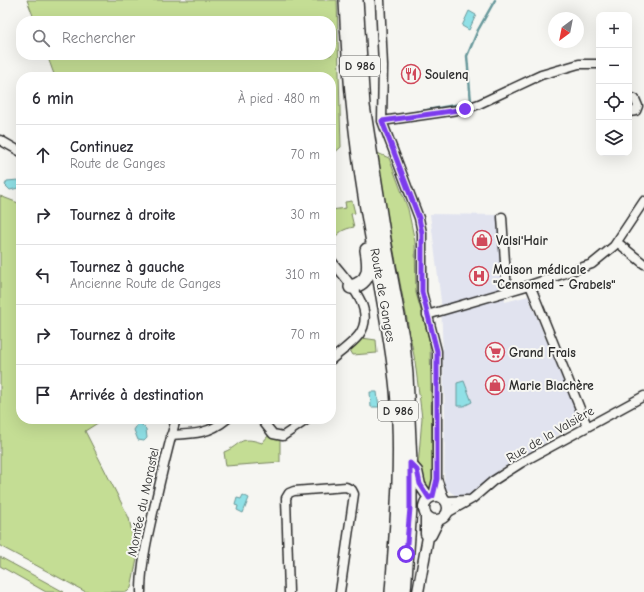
<!DOCTYPE html>
<html lang="fr">
<head>
<meta charset="utf-8">
<style>
  body { margin:0; font-family:"Comic Neue",sans-serif; background:#f7f7f7; color:#2b2b33 }
  .controls { position:absolute; right:12px; top:12px; display:grid; overflow:hidden; border-radius:8px; box-shadow:0 4px 16px #0002 }
  .controls button { width:36px; height:36px; display:grid; place-items:center; padding:0; border:0; border-bottom:1px solid #e1e1e2; background:#fff; color:#2b2b33; font:20px sans-serif }
  .compass { position:absolute; left:548px; top:12px; width:36px; height:36px; border-radius:50%; background:#fff; box-shadow:0 4px 16px #0002; rotate:212deg }
  .stop { position:absolute; width:12px; height:12px; margin:-9px; border:3px solid #7c3aed; border-radius:50%; background:#fff }
  .stop.end { background:#7c3aed; border-color:#fff; box-shadow:0 1px 4px #0008 }
  .list { margin:0; padding:0; list-style:none }
  h2 { display:flex; justify-content:space-between; align-items:center; height:52px; margin:0; padding:0 16px; font-size:17px }
  h2 small { font-size:13px; font-weight:400; color:#7c7c81 }
  .list li { display:grid; grid-template-columns:26px 1fr auto; gap:12px; align-items:center; box-sizing:border-box; height:60px; padding:0 16px; border-top:1px solid #e1e1e2 }
  .list b { display:block; font-size:15px; white-space:nowrap }
  .list p { margin:0; font-size:13px; white-space:nowrap; color:#7c7c81 }
  .list em { font-size:13px; font-style:normal; color:#7c7c81 }
  .icon { flex:none; width:22px; height:22px; fill:none; stroke:currentColor; stroke-width:2; stroke-linecap:round; stroke-linejoin:round }
  .map { position:relative; flex:none; width:644px; height:592px; overflow:hidden }
  .search { position:absolute; background:#fff; box-shadow:0 4px 16px #0002; left:16px; top:16px; width:320px; height:44px; display:flex; align-items:center; gap:10px; box-sizing:border-box; padding:0 14px; border-radius:16px; color:#7c7c81; font-size:15px }
  .panel { position:absolute; background:#fff; box-shadow:0 4px 16px #0002; left:16px; top:72px; width:320px; height:352px; border-radius:16px }
  .map>svg:first-child { display:block }
  .built { fill:#e1e3ef }
  .green { fill:#c4dd94; stroke:#788460 }
  .water { fill:#8fe0e6; stroke:#67989b }
  .lines { fill:none; stroke-linecap:round; stroke-linejoin:round }
  .stream { stroke:#67989b; stroke-width:2.5 }
  .minor-casing { stroke:#2b2b2b; stroke-width:11 }
  .tertiary-casing { stroke:#2b2b2b; stroke-width:13 }
  .primary-casing { stroke:#2b2b2b; stroke-width:16 }
  .minor { stroke:#f6f6f2; stroke-width:8 }
  .tertiary { stroke:#f6f6f2; stroke-width:10 }
  .primary { stroke:#f6f6f2; stroke-width:13 }
  .route { stroke:#7c3aed; stroke-width:5 }
  .labels { text-anchor:middle; dominant-baseline:central; stroke-width:4; stroke-linejoin:round; paint-order:stroke }
  .shield { fill:#f6f6f2; stroke:#686867; stroke-width:1 }
  .shield-label { font-size:12px; font-weight:bold; fill:#2b2b2b }
  .poi-label { font-size:13px; font-weight:bold; fill:#2b2b2b; stroke:#f6f6f2; text-anchor:start }
  .street-label { font-size:13px; fill:#2b2b2b; stroke:#f6f6f2 }
</style>
</head>
<body>
<div class="map">
<svg width="644" height="592" viewBox="0 0 644 592">
  <rect width="100%" height="100%" fill="#f6f6f2"/>
  <filter id="ink" filterUnits="userSpaceOnUse"><feTurbulence type="fractalNoise" baseFrequency=".025" numOctaves="2"/><feDisplacementMap in="SourceGraphic" scale="8" xChannelSelector="R" yChannelSelector="G"/><feConvolveMatrix kernelMatrix="1 2 1 2 8 2 1 2 1" color-interpolation-filters="sRGB"/></filter>
  <g filter="url(#ink)">
    <!-- built -->
    <path class="built" d="M430,214L499,215L505,302L528,296L580,422L499,470L475,493L459,498L444,487L445,417L441,301Z"/>
    <!-- green -->
    <path class="green" d="M27,0H337L341,147L331,156V77H55L47,55H331V21H35Z
      M375,152L389,158L408,209L415,242L416,293L430,342L433,487L427,488L418,467L422,418L415,361Z
      M0,196L21,204V419H104L85,431L129,518L137,559L131,588L127,592H86L0,546Z
      M352,201L355,213L351,214L354,227C344,229 337,232 333,242L336,247L331,251V210L346,208L345,202Z
      M362,338L376,340L377,353L353,355L350,350Z
      M269,435L280,440V462L226,466L224,452C242,445 238,435 262,443Z
      M0,557L64,592H46L0,566Z"/>
    <!-- water -->
    <path class="water" d="M469,11L476,15L469,30L462,26Z
      M18,180L21,184L18,188L10,190L5,185L7,181Z
      M464,381L472,402L464,406H457V383Z
      M370,392H377L379,407H371Z
      M139,422L146,429L147,438L144,441L138,440L134,430Z
      M243,495L249,498L243,513L237,510L238,506L235,505L237,498L241,499Z"/>
    <g class="lines">
      <!-- stream -->
      <path class="stream" d="M411,113L471,102L467,56L478,30L495,0"/>
      <!-- minor casing -->
      <g class="minor-casing">
        <path id="minor" d="M380,0L383,66L382,121L419,218L422,233V292L437,351V479L433,496
          M629,97L635,99L638,106L636,111L629,112
          M382,121L465,109L479,104L541,75L579,64H599
          M0,140L21,152
          M502,217L507,292
          M617,242L644,264
          M331,260C345,279 378,309 359,335C352,344 340,352 331,360
          M530,285L587,426
          M427,315L530,285L592,264L614,246L644,201
          M261,419L273,434L283,436L308,419
          M171,435C194,434 209,434 227,419
          M437,479L444,498
          M447,501L467,500
          M447,513L472,499L493,481L521,463L644,396
          M141,592C141,569 145,548 150,526C158,490 166,454 176,419
          M289,592L286,498L289,493L294,491L346,487L352,490L354,494L340,592"/>
      </g>
      <!-- tertiary casing -->
      <g class="tertiary-casing">
        <path id="tertiary" d="M410,463L417,471L420,485L429,498
          M424 508a12 12 0 1 1 24 0a12 12 0 1 1-24 0Z
          M428,537L431,535L438,521
          M418,592L428,537L426,534V515"/>
      </g>
      <!-- primary casing -->
      <g class="primary-casing">
        <path id="primary" d="M346,0C349,78 357,155 371,231C380,284 392,336 397,390C403,457 397,525 392,592
          M356,0L363,106L385,246L403,343L406,375L410,463V508L404,592
          M351,287C371,282 370,268 367,250"/>
      </g>
      <!-- minor -->
      <use href="#minor" class="minor"/>
      <!-- tertiary -->
      <use href="#tertiary" class="tertiary"/>
      <!-- primary -->
      <use href="#primary" class="primary"/>
    </g>
  </g>
  <g class="lines" filter="url(#ink)">
    <!-- route -->
    <path class="route" d="M406,554L410,508V463L417,470L420,484L429,498L433,496L437,479V351L422,292V233L419,218L382,121L465,109"/>
  </g>
  <!-- icons -->
  <defs>
    <g id="restaurant-ring" transform="scale(1)"><circle r="9.5" fill="#f6f6f2" stroke="#d1495b" stroke-width="1.5"/><path d="M-5-6h1v4h1v-4h1v4h1v-4h1v5L-1.5 .5V6h-2V.5L-5-1ZM5-6V6H3V1.5H1.5Q1.5-4 5-6Z" fill="#d1495b"/></g>
    <g id="shop-ring" transform="scale(1)"><circle r="9.5" fill="#f6f6f2" stroke="#d1495b" stroke-width="1.5"/><path d="M-5-2.5h2.3a2.7 3.5 0 0 1 5.4 0H5L5.5 6h-11ZM-1.5-2.5h3a1.5 2.3 0 0 0-3 0Z" fill="#d1495b"/></g>
    <g id="hospital-ring" transform="scale(1)"><circle r="9.5" fill="#f6f6f2" stroke="#d1495b" stroke-width="1.5"/><path d="M-5-5h3v3.5h4V-5h3V5h-3V1.5h-4V5h-3Z" fill="#d1495b"/></g>
    <g id="supermarket-ring" transform="scale(1)"><circle r="9.5" fill="#f6f6f2" stroke="#d1495b" stroke-width="1.5"/><path d="M-6-5.5h2.5l.6 2H6L4.5 2H-2.5L-4.4-4H-6ZM-1.5 3.2a1.3 1.3 0 1 0 .1 0ZM3 3.2a1.3 1.3 0 1 0 .1 0Z" fill="#d1495b"/></g>
  </defs>
  <g fill-rule="evenodd">
    <use href="#restaurant-ring" x="411" y="74"/>
    <use href="#shop-ring" x="482" y="240"/>
    <use href="#hospital-ring" x="479" y="276"/>
    <use href="#supermarket-ring" x="495" y="352"/>
    <use href="#shop-ring" x="495" y="385"/>
  </g>
  <g class="labels">
    <!-- shield labels -->
    <g class="shield">
      <rect x="340" y="56" width="40" height="20" rx="3"/>
      <rect x="378" y="401" width="40" height="20" rx="3"/>
    </g>
    <g class="shield-label">
      <text x="360" y="66">D 986</text>
      <text x="398" y="411">D 986</text>
    </g>
    <!-- poi labels -->
    <g class="poi-label">
      <text x="425" y="74">Soulenq</text>
      <text x="496" y="240">Valsi'Hair</text>
      <text x="493" y="269">Maison médicale<tspan x="493" dy="15">"Censomed - Grabels"</tspan></text>
      <text x="509" y="352">Grand Frais</text>
      <text x="509" y="385">Marie Blachère</text>
    </g>
    <!-- street labels -->
    <g class="street-label">
      <text transform="translate(383 295) rotate(80)">Route de Ganges</text>
      <text transform="translate(550 434) rotate(-30)">Rue de la Valsière</text>
      <text transform="translate(143 502) rotate(-78)">Montée du Morastel</text>
    </g>
  </g>
</svg>
<div class="controls">
<button>+</button>
<button>−</button>
<button><svg class="icon" aria-label="locate" viewBox="0 0 24 24"><circle cx="12" cy="12" r="6"/><path d="M12 2v4M12 18v4M2 12h4M18 12h4"/></svg></button>
<button><svg class="icon" aria-label="layers" viewBox="0 0 24 24"><path d="M12 4l9 5-9 5-9-5zM3 14l9 5 9-5"/></svg></button>
</div>
<svg class="compass" viewBox="-18 -18 36 36"><path d="M0-13l5 13h-10z" fill="#e53935"/><path d="M0 13l5-13h-10z" fill="#7c7c81"/></svg>
<div class="stop" style="left:406px;top:554px"></div>
<div class="stop end" style="left:465px;top:109px"></div>
<div class="search"><svg class="icon" aria-label="search" viewBox="0 0 24 24"><circle cx="10" cy="10" r="6"/><path d="M15 15l6 6"/></svg>Rechercher</div>
<section class="panel">
<h2>6 min<small>À pied · 480 m</small></h2>
<ul class="list">
<li><svg class="icon" aria-label="ahead" viewBox="0 0 24 24"><path d="M12 20V5M6 11l6-6 6 6"/></svg><div><b>Continuez</b><p>Route de Ganges</p></div><em>70 m</em></li>
<li><svg class="icon" aria-label="right" viewBox="0 0 24 24"><path d="M7 20v-9h11M14 6l5 5-5 5"/></svg><div><b>Tournez à droite</b></div><em>30 m</em></li>
<li><svg class="icon" aria-label="left" viewBox="0 0 24 24"><path d="M17 20v-9H6M10 6l-5 5 5 5"/></svg><div><b>Tournez à gauche</b><p>Ancienne Route de Ganges</p></div><em>310 m</em></li>
<li><svg class="icon" aria-label="right" viewBox="0 0 24 24"><path d="M7 20v-9h11M14 6l5 5-5 5"/></svg><div><b>Tournez à droite</b></div><em>70 m</em></li>
<li><svg class="icon" aria-label="arrive" viewBox="0 0 24 24"><path d="M6 21V4h12l-3 4 3 4H6"/></svg><div><b>Arrivée à destination</b></div></li>
</ul>
</section>
</div>
</body>
</html>
